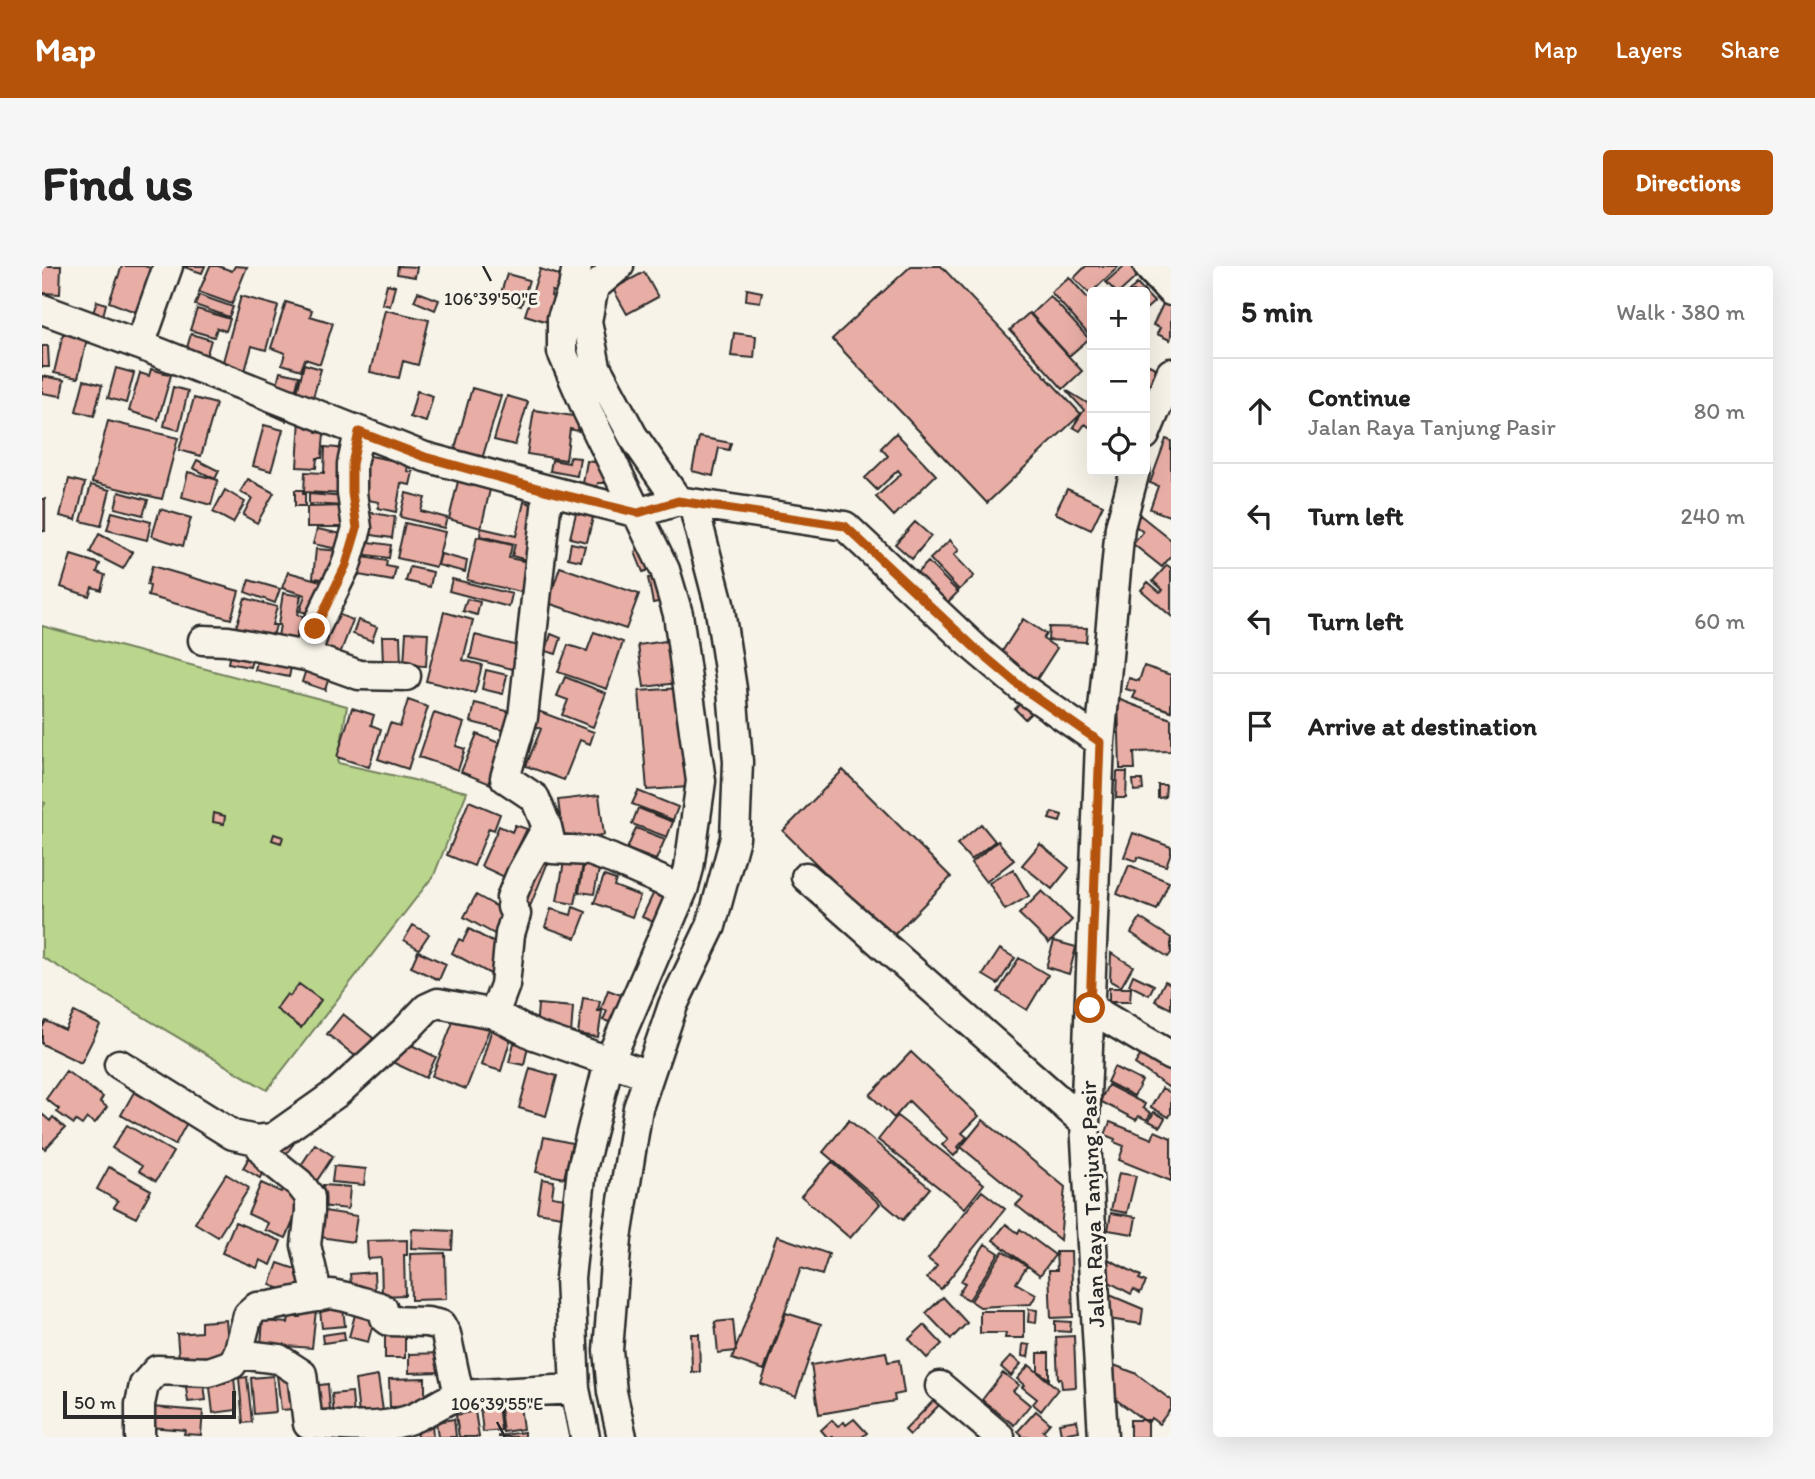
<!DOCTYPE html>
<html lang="en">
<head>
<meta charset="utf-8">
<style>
  body { margin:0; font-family:Itim,sans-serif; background:#f6f6f6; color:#222 }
  .controls { position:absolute; right:21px; top:21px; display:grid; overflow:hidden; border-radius:7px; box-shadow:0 7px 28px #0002 }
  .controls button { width:63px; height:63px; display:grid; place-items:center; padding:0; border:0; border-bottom:2px solid #e0e0e0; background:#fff; color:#222; font:35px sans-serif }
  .scale { position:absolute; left:21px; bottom:18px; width:173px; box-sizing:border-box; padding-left:7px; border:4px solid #2b2b2b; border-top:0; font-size:19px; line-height:24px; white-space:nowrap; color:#2b2b2b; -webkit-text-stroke:5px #f7f3e8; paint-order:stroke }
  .stop { position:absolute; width:21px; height:21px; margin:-16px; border:5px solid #b45309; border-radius:50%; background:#fff }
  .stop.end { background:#b45309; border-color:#fff; box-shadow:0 2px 7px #0008 }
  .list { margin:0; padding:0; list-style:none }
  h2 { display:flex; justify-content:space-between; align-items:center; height:91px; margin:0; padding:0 28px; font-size:30px }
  h2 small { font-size:23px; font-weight:400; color:#767676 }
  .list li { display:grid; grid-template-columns:46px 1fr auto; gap:21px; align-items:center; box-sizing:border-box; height:105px; padding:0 28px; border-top:2px solid #e0e0e0 }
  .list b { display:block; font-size:26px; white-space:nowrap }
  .list p { margin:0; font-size:23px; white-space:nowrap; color:#767676 }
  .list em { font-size:23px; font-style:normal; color:#767676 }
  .icon { flex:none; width:38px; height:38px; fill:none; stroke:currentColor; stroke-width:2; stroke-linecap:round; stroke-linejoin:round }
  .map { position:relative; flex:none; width:1129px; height:1171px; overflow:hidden; border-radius:7px }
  header { display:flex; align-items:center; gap:42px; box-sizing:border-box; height:98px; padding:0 35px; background:#b45309; color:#fff }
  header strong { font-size:33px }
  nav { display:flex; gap:38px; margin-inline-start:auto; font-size:24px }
  .intro { display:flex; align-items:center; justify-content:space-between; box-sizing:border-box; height:168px; padding:0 42px }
  h1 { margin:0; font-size:49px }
  .button { padding:18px 32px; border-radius:7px; background:#b45309; color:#fff; font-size:24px; font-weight:700 }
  main { display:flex; gap:42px; padding:0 42px }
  aside { flex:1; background:#fff; border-radius:7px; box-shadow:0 7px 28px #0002 }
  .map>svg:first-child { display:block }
  .green { fill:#bad58c; stroke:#72805c; stroke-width:2 }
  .building { fill:#e8aea5; stroke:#2b2b2b; stroke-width:2 }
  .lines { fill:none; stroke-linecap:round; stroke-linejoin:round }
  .minor-casing { stroke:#2b2b2b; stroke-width:33 }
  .minor { stroke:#f7f3e8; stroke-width:28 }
  .route { stroke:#b45309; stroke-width:9 }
  .ticks { fill:none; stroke:#2b2b2b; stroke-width:2.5 }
  .labels { text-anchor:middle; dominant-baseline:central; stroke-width:6; stroke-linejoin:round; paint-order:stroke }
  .street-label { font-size:23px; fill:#2b2b2b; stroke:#f7f3e8 }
  .ticks-label { font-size:18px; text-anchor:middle; fill:#2b2b2b; stroke:#f7f3e8; stroke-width:6; stroke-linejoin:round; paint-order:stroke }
</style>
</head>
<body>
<header>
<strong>Map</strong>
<nav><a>Map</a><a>Layers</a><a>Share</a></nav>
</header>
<div class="intro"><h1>Find us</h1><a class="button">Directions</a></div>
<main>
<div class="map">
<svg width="1129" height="1171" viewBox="0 0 1129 1171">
  <rect width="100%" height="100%" fill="#f7f3e8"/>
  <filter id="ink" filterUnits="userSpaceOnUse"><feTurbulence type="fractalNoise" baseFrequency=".0143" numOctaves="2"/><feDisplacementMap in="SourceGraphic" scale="14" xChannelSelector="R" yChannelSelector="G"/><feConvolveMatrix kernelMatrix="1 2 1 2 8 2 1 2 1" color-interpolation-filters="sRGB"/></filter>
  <g filter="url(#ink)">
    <!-- green -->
    <path class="green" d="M0,360L305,440L296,497L425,526L392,609L225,824L0,691V543L3,537L0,536Z"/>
    <!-- building -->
    <path class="building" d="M0,0H19L18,28L0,27Z
      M80,0H102L112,3L96,47L67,36Z
      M139,0H163L160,7Z
      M168,0H176L190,5L193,0L205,1L190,38L157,26Z
      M356,0L375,1L373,11L355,8Z
      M869,0H899L1039,148L945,237L790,73Z
      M1044,0H1077L1048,28L1032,12Z
      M1082,0H1099L1102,4L1078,26H1074L1064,16Z
      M498,3L523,11L518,27L510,25L509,30L517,33L509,57L483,49Z
      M602,6L616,31L585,48L571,23Z
      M1105,6L1126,28L1117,36L1097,14Z
      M465,8L487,14L479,40L457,33Z
      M1027,11L1050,37V65L1046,68L1009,26Z
      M345,18L353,20L348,40L340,38Z
      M1095,18L1112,36L1103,44V26H1086Z
      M705,23L720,26L718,36L704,34Z
      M376,26L397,34L393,44L372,35Z
      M157,29L191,41L187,51L153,39Z
      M199,30L236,40L224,84L210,80L203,105L180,99Z
      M1008,30L1047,73L1027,90L989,48Z
      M1123,34L1129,36V71L1128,74L1115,68L1118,62L1111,59Z
      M55,35L64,38L61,50L51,47Z
      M244,36L270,44L268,50L291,57L278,98L263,93L259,104L240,98L243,87L229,82Z
      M155,43L188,53L184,65L175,62L172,71L148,64Z
      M343,44L387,54L376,99L361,95L357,112L328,106Z
      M987,47L1040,105L1021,123L968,64Z
      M692,67L714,70L712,92L689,90Z
      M21,68L45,73L36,112L12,107Z
      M149,68L169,74L164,91L144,85Z
      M0,80H6L7,101H0Z
      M1103,97L1115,103L1103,129Z
      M262,98L279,103L270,135L254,131Z
      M74,102L92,107L84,137L66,132Z
      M109,103L129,109L116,154L87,145L98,107L107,110Z
      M238,106L257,110L252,131L233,126Z
      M0,110L22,114L19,130L0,127Z
      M42,114L60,119L52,150L34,145Z
      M131,121L146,125L137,164L122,160Z
      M430,122L459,130L440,193L412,186Z
      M1024,124L1050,140V163L1043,158L1038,165L1031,161L1042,144Z
      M375,125L391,130L384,156L368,151Z
      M465,130L486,136L473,179L452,174Z
      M152,132L174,138L159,190L137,184Z
      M222,132L249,144L244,155L217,143Z
      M492,144L538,151L536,165L528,163L524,194L485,188Z
      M258,153L275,154L274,166L282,167L280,192H275L274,202L255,201Z
      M66,155L136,172L120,233L50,216Z
      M222,159L241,164L229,205L211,200Z
      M854,167L894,209L852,250L834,231L859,208L856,204L835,224L823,212L846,190L839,182Z
      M657,171L689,177L687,184L677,182L671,210L650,205Z
      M1124,173L1129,175V245L1127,250L1108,243L1116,220L1108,217Z
      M283,181L307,183L304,228L262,226L263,206L282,207Z
      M350,185L368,189L365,205L371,206L368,219L359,217L354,246L336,242L337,236L315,232L323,189L349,194Z
      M528,191L538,192L535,210L508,205L510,194L527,197Z
      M155,194L177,205L173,213L151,202Z
      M545,195L565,198L562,217H556L554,225L540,223Z
      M146,206L176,214L169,239L140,231Z
      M418,207L450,215L439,262L407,253Z
      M27,213L43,217L34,254L18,250Z
      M206,213L232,227L215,257L201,249L210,232L198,226Z
      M49,219L68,224L59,260L39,255Z
      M1025,223L1061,239L1049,264L1013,247Z
      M183,224L203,236L191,257L171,246Z
      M253,224H261V228H263V240H253Z
      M77,226L106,234L101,249L73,242Z
      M364,227L383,232L379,245L405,252L402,262L358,251Z
      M267,228L303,231V240L267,238Z
      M0,233H3V265H0Z
      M482,236L498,240L485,294L470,290L473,278L438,270L439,262L474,270Z
      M304,240V261H265V241Z
      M118,243L149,252L141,280L110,270Z
      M535,243L552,247L545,276L528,272Z
      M70,246L109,256L105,274L65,264Z
      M326,246L353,251L350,272L323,268Z
      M1098,249L1129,274V290L1120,301L1091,278L1101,266L1091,258Z
      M873,256L889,270L870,293L853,278Z
      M363,257L403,266L394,301L355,292Z
      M275,263L300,268L296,283L271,278Z
      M57,268L91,286L81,303L48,286Z
      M435,271L470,279L467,292L486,296L479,326L425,314Z
      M908,274L917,284L912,289L932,310L917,324L888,293Z
      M320,275L349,279L347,292L318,288Z
      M529,277L543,280L539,295L526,292Z
      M605,281L612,302L601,306L593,286Z
      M274,283L299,285L291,314L271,312Z
      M399,288L425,295L423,306L396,299Z
      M29,289L58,298L55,306L63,309L59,324L50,321L47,330L19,321Z
      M315,290L345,295L344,300L354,302L351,315L311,308Z
      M886,296L916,326L902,340L872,310Z
      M1125,299L1129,302V350L1099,324L1106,316L1118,326L1121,324L1111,315Z
      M110,300L197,325L189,353L106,330L108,320L105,319Z
      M368,301L391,306L388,321L364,315Z
      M518,301L597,328L584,363L506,337Z
      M246,306L282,316L269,348L258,345L263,329L240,322Z
      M621,310L626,334L611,337L606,312Z
      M410,313L470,328L467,341L407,325Z
      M207,314L238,323L233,337L203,326Z
      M241,327L259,330L255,349L266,351L260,386L234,382L238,359H236Z
      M203,332L235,341L230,359H234L228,382L191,371Z
      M425,333L438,336L435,349L421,345Z
      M285,344L311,354L296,393L269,383Z
      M402,346L431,354L421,394L440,399L433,427L384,415Z
      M981,353L1004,368L1001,373L1015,382L991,419L954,395Z
      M316,354L335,361L330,375L311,368Z
      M1007,361L1045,362L1044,376L1006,374Z
      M364,366L386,367L384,400L362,399Z
      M552,366L581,376L565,423L516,406L526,379L545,385Z
      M509,368L519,372L514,388L504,385Z
      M433,369L484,382L478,405L428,392Z
      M340,370H358L359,399H341Z
      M631,374L636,417L602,421L596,379Z
      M190,378L213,383L208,401L186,397Z
      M217,385L251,392L247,411L213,404Z
      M266,397L289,405L283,424L260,416Z
      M1102,400L1129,409V445L1091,432L1094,426L1084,423L1087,412L1097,415Z
      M444,404L465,409L461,428L440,423Z
      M523,411L564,427L551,461L520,449L526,434L515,430Z
      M638,422L646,521L605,524L597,425Z
      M1076,433L1129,453V485L1092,486L1093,503H1078Z
      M366,434L386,441L366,503L336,493L348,457L358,460Z
      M982,434L992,444L983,453L973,443Z
      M433,437L469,446L465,465L429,456Z
      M310,442L332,449L329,459L339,463L327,501L295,491Z
      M496,445L552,466L548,478L538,474L522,514L484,500L499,463L491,459Z
      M392,447L422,457L414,480L423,483L416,504L377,491Z
      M435,468L467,481L451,519L419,506Z
      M801,504L909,611L849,672L741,565Z
      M1075,506H1085L1084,532H1074Z
      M1091,514H1100L1101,524L1092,525Z
      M1116,519H1124L1123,531L1116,532Z
      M596,525L636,541L631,554L590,538Z
      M557,529L562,569L521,573L516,534Z
      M427,535L458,548L452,564L447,562L432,600L405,589Z
      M596,542L631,556L625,571L590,558Z
      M1010,546L1020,549L1018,556L1007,553Z
      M172,547L183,550L182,558L171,556Z
      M939,558L953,575L929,594L915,578Z
      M473,559L485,563L472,590L481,594L471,615L439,600L457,560L470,566Z
      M594,562L623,573L614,594L585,583Z
      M1091,567L1129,581V586L1124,600L1096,591L1094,595L1082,591Z
      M232,568L241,571L239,577L230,574Z
      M956,575L972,594L944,616L929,597Z
      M998,578L1027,602L1010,623L980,599Z
      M492,584L508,591L487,643L471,636Z
      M543,591L559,594L552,628L537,626Z
      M522,596L541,599L533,638L515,635Z
      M1087,599L1127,616L1115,644L1075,628Z
      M971,603L987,630L963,644L947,617Z
      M562,610L574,614L572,620L598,630L590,651L552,637Z
      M613,624L628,630L616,658L600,651Z
      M1000,625L1030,654L1007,677L977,648Z
      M434,629L468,648L456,670L422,651Z
      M531,641L544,646L534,672L503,661L509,643L529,649Z
      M1098,652L1129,672V687L1126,691L1089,667Z
      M371,659L387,668L377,683L362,674Z
      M427,663L458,680L452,710L410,687L417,673L421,675Z
      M1012,675L1034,681L1027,708L1004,701Z
      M958,683L973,692L956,718L941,709Z
      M376,685L404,698L397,714L369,701Z
      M1069,687L1091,700L1079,721L1068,715Z
      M977,692L1006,709L985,744L956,726Z
      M1091,709L1112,719L1107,729L1087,719Z
      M1123,715L1129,718V743L1113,735Z
      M257,718L279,734L259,762L234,743L245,728L248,730Z
      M1067,722H1089L1088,736H1067Z
      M566,724L582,730L571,757L561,754L565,745L559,743Z
      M541,732L558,735L556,745H560L556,771L536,768Z
      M496,738L531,741L529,768L494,765Z
      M416,743L450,756L424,823L390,810Z
      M32,746L58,759L39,797L0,778V762L4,755L23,764Z
      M301,748L331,772L316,792L285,768Z
      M451,759L471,765L459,805L439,799Z
      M361,775L394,791L384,812L350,796Z
      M472,777L486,780L482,799L467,796Z
      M1106,778L1129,794V823L1093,798Z
      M869,786L937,850L920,867L925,871L916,881L918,883L912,890L900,879L906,873L867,835L852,852L828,829Z
      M1072,801L1100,815L1092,830L1065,816Z
      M488,802L515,810L504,850L477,842Z
      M24,805L61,831L58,836L65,841L53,857L45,852L40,859L34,855L32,858L15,846L17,843L4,833Z
      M1066,819L1103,838L1101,842L1109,847L1105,854L1097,850L1094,854L1058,835Z
      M1120,822L1129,827V847L1127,851L1109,841Z
      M92,826L121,842L124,838L148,851L133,879L79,849Z
      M1112,846L1123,852L1118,861L1107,855Z
      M0,848L8,855L11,851L23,862L3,883L0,880Z
      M855,850L942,918L923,942L836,874Z
      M807,854L888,922L861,954L781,886Z
      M941,854L1023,921L1018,974L974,939L981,932L919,881Z
      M1068,856L1110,873L1113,865L1129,872V915L1077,894L1082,880L1072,876L1073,873L1063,869Z
      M85,859L131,886L114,915L97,905L100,900L70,882Z
      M258,869L239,895L228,888Z
      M502,871L530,877L522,912L494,906Z
      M273,878L291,890L274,916L256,904Z
      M209,888L226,898L218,912L201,902Z
      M790,896L838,938L808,972L759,930Z
      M292,900L324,903L322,919L290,916Z
      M67,901L109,924L94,952L72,941L76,935L55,923Z
      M1077,907L1094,910L1085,947L1069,944Z
      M184,908L207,922L176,971L153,957Z
      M500,913L512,915L510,930L529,933L526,951L495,946Z
      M219,917L239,926L242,920L263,928L244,972L223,964L226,957L206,948Z
      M281,919L308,921L306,943L279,940Z
      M940,925L963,943L899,1023L885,1012L895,1000L886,993Z
      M276,944L315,950L311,976L272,970Z
      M1069,947L1094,951L1091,968L1066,964Z
      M193,956L239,975L229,999L218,994L215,1002L180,987Z
      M964,958L976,967L978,963L1013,989L998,1009L951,974Z
      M370,963L411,965L410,984L369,982Z
      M735,970L787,988L780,1009L759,1002L722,1104L690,1093Z
      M365,974V989H362L363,1029L340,1030L339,992L326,993L325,975Z
      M943,978L957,987L927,1034L916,1028L923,1017L919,1015Z
      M961,985L985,1000L974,1017L994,1029L989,1038L938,1041L929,1035Z
      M1014,986H1029L1031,1051L1009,1052L1007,1004H1015Z
      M403,987L404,1033L369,1034L368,988Z
      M1066,993L1099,1010L1097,1013L1104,1016L1098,1027L1092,1023L1089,1028L1065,1015Z
      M236,997L268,1008L260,1031L228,1019Z
      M332,1006L333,1026L310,1028L308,1008Z
      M1063,1027L1101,1043L1099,1058L1067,1053Z
      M901,1031L925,1057L909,1073L884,1047Z
      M300,1033L303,1060L280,1062L277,1035Z
      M258,1043L274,1044L270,1082L219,1078L221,1055L246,1057L247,1051H258Z
      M987,1043L995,1044L994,1057L986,1056Z
      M314,1045L333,1050L326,1076L307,1071Z
      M938,1045H982V1072H963L964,1067H938Z
      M744,1047L779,1058L754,1130L719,1118Z
      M184,1054L187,1088L137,1093L135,1068L159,1066V1056Z
      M691,1054L694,1085L676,1087L673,1056Z
      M1013,1055L1029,1056L1028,1066L1013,1065Z
      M882,1059L900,1078L885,1092L867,1073Z
      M341,1060L369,1061L368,1072L363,1071V1092H343V1070H341Z
      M302,1066L303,1074L281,1077L280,1069Z
      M649,1068H657L658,1106H650Z
      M1032,1070L1034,1121L1020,1122L1019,1113H1016L1014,1071Z
      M981,1078L988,1079L986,1091L980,1090Z
      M844,1086L846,1096L857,1094L862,1127L852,1129L853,1135L777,1148L769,1099Z
      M400,1087V1106L367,1107V1088Z
      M996,1087H1007V1113L996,1105Z
      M969,1090L979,1098L969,1110L959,1101Z
      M1061,1095L1093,1107L1129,1134V1142L1117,1158L1109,1152L1106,1157L1073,1133L1061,1132Z
      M987,1099L1016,1123L999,1145L991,1138L995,1133L980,1121L982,1119L975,1113Z
      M249,1107L264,1142L239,1144L235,1109Z
      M961,1107L977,1119L971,1125L988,1139L972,1159L940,1134Z
      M231,1110L234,1146L212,1148L209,1112Z
      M336,1110L341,1145L317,1148L313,1114Z
      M161,1111L164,1134L146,1136L143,1114Z
      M192,1111L195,1144L171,1147L167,1113Z
      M205,1111L210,1156L201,1157L197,1112Z
      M383,1112V1140L348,1141L347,1113Z
      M286,1118L288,1143L266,1145L263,1121Z
      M310,1126L312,1151L292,1153L290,1128Z
      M897,1129L902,1134L868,1169L863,1164Z
      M455,1130L459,1164L441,1166L437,1132Z
      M477,1131L481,1163L461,1166L457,1133Z
      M109,1141L161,1145L159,1169L142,1168L143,1164L108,1161Z
      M433,1145L437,1171H417L414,1149Z
      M994,1145L1008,1157L1001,1165L1008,1171H979L980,1169L976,1165Z
      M412,1153L414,1171H396L394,1156Z
      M812,1153L825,1167L820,1171H785L779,1164L790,1154L796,1160L802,1156L804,1159Z
      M1035,1154L1037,1165L1019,1168L1017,1157Z
      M1088,1154H1106V1171H1088Z
      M390,1157L391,1171H375L373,1159Z
      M482,1166V1171H456V1170Z"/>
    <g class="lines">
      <!-- minor casing -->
      <g class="minor-casing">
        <path id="minor" d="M535,0L531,22L520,52V86L545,144L623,304L636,348L659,515L647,602L641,624L567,796L540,903L528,1012L533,1123L543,1171
          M577,0L552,21L545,55L554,101L591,170L636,235
          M1106,0L1129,25
          M0,43L98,79L383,191L506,224L596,247L636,235L803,260L934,383L979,421L1058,476
          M98,79L126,0
          M1103,169L1129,107
          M506,224L481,451L463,512L493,532L505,561L510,583L548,585L570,593L641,624
          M161,374L186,375L264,390L317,409L364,410
          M264,390L273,363L304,299L315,262L310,227V198L317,166
          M764,611L1043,857
          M1048,742L1129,790
          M452,748L463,719L468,668L474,648L470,641L469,632L480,606L505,561
          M77,798L191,869L214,874L231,872L296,826L364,764L385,742L396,737L452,748L492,769L607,809
          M214,874L227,893L257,917L268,931V945L264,979L276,1031
          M196,1088L237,1093L260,1108L266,1158C299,1160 332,1164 363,1155C383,1149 398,1136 417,1129L533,1123
          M898,1120L958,1171
          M98,1171V1138L102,1119L115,1104L167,1106L190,1098L196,1088L206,1049L215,1041L228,1040L289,1028L304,1031L338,1041L341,1043L343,1052L347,1055L385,1056L399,1059L404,1068L417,1129
          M580,1171L570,1126L566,1084L575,972L596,842L631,739L669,660L693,572L696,496L690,423L677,338L651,238
          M1061,1171L1043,857L1058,476L1078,261L1093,205"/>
      </g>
      <!-- minor -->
      <use href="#minor" class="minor"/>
    </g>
  </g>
  <g class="lines" filter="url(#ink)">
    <!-- route -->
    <path class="route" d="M273,363L304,299L315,262L310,227V198L317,166L383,191L506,225L596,247L636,235L803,260L934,383L979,421L1058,476L1048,742"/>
  </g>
  <!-- ticks -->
  <path class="ticks" d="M441,0L449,15M455,1156L463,1171"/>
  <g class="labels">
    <!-- street labels -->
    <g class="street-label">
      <text transform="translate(1050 938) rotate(-92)">Jalan Raya Tanjung Pasir</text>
    </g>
  </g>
  <g class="ticks-label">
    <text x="449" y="39">106°39'50"E</text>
    <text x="455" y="1144">106°39'55"E</text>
  </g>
</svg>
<div class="controls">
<button>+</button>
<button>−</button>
<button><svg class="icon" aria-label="locate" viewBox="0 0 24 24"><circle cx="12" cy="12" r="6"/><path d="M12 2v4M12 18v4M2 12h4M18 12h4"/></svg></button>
</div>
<div class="scale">50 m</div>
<div class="stop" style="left:1048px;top:742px"></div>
<div class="stop end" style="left:273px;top:363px"></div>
</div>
<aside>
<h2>5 min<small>Walk · 380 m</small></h2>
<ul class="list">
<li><svg class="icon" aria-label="ahead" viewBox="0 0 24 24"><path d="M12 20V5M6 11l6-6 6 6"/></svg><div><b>Continue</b><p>Jalan Raya Tanjung Pasir</p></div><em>80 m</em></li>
<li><svg class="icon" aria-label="left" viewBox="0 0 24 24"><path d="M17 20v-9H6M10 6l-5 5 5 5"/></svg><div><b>Turn left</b></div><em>240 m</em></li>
<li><svg class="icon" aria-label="left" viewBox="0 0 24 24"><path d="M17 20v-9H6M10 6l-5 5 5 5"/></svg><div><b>Turn left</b></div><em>60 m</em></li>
<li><svg class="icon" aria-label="arrive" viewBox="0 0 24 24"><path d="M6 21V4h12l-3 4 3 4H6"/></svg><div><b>Arrive at destination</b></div></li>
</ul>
</aside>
</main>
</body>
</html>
